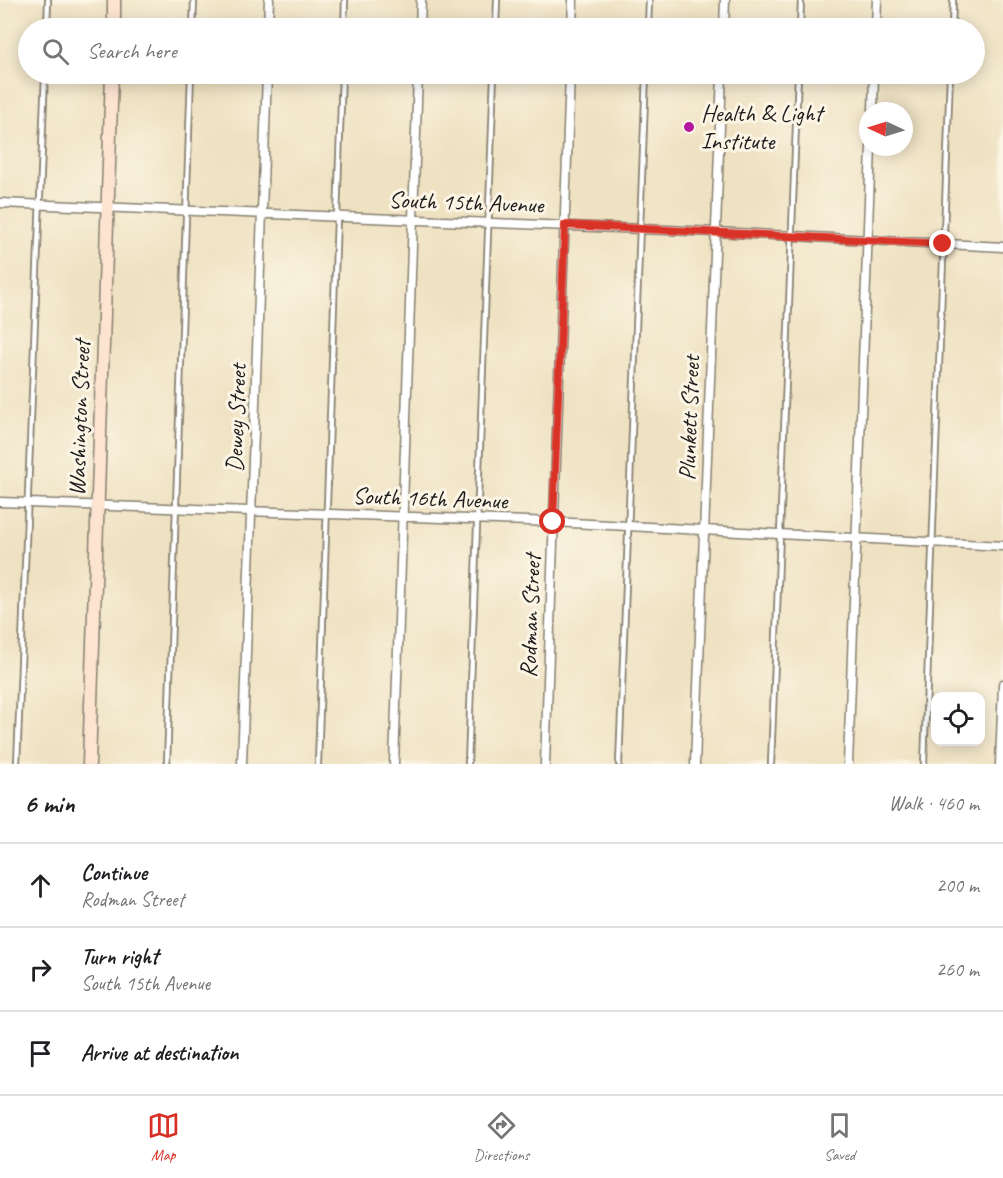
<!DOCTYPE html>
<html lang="en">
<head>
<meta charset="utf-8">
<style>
  body { margin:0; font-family:Caveat,sans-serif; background:#f6f6f6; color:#202124 }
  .controls { position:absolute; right:18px; bottom:18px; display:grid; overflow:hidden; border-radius:12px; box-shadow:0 3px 15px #0003 }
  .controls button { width:54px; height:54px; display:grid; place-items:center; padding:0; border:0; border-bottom:2px solid #e0e0e0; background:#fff; color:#202124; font:30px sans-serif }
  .compass { position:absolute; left:859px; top:102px; width:54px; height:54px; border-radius:50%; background:#fff; box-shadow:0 3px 15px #0003; rotate:274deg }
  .stop { position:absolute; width:18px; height:18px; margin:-14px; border:4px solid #d93025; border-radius:50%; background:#fff }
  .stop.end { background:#d93025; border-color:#fff; box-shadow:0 2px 6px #0008 }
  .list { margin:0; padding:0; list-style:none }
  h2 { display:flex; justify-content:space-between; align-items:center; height:78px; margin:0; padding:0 24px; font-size:26px }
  h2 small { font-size:20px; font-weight:400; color:#757577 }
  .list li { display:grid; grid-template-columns:39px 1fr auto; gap:18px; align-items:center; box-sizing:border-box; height:84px; padding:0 24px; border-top:2px solid #e0e0e0 }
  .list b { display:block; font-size:22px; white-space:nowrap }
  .list p { margin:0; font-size:20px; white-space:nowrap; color:#757577 }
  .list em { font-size:20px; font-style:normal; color:#757577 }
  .icon { flex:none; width:33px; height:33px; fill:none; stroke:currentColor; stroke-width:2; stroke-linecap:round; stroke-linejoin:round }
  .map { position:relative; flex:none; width:1003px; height:764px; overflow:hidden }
  .search { position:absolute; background:#fff; box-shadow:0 3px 15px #0003; left:18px; right:18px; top:18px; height:66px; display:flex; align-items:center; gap:15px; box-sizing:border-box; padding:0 21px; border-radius:33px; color:#757577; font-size:22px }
  .sheet { height:330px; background:#fff }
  nav { display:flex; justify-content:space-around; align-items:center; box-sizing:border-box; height:84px; border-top:2px solid #e0e0e0; background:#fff; font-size:16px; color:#757577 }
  nav a { display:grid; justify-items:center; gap:3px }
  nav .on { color:#d93025 }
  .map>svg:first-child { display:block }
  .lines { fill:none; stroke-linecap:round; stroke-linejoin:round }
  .lane-casing { stroke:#867f6f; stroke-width:8 }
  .street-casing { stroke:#867f6f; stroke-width:11 }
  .secondary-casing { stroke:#867f6f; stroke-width:15 }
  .lane { stroke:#fff; stroke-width:4.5 }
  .street { stroke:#fff; stroke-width:8 }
  .secondary { stroke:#fde4d1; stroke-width:12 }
  .route { stroke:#d93025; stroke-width:8 }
  .poi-dot { fill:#b5179e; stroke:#fcf5e5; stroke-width:2 }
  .labels { text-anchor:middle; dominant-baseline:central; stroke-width:6; stroke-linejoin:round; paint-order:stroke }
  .poi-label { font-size:24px; fill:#1c1c1c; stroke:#fcf5e5; text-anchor:start }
  .street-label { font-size:24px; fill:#1c1c1c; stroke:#fcf5e5 }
</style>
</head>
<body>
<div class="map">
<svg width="1003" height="764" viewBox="0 0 1003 764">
  <rect width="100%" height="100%" fill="#fcf5e5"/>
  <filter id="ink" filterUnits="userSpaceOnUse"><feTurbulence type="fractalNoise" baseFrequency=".0167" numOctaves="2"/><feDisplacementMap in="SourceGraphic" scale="12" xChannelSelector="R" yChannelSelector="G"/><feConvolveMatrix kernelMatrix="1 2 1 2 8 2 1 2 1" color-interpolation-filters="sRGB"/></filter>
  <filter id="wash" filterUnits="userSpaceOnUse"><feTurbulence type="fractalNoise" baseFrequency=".008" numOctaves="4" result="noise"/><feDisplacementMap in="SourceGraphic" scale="24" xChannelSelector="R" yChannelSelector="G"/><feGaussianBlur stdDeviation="1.35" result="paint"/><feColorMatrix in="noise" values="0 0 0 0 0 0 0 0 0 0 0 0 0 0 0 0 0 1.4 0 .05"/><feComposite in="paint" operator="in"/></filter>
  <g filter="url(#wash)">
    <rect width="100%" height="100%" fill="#efe2c2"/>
  </g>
  <g filter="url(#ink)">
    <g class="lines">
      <!-- lane casing -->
      <g class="lane-casing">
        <path id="lane" d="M47,28L48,0
          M193,28L194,0
          M344,28L345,0
          M496,28L497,0
          M648,28L649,0
          M800,28L801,0
          M952,28L953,0
          M17,764L45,74
          M167,764L191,74
          M318,764L342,74
          M468,764L494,74
          M619,764L646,74
          M771,764L798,74
          M924,764L950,74"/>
      </g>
      <!-- street casing -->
      <g class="street-casing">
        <path id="street" d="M268,28L269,0
          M420,28L421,0
          M572,28L573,0
          M724,28L725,0
          M876,28L877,0
          M873,111L874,74
          M0,203L716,232L1003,247
          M0,502L553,522L1003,546
          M242,764L267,74
          M394,764L418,74
          M545,764L570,74
          M695,764L722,74
          M848,764L871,147
          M1000,764L1003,684"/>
      </g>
      <!-- secondary casing -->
      <g class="secondary-casing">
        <path id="secondary" d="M114,28V0
          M89,764L112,74"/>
      </g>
      <!-- lane -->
      <use href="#lane" class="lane"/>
      <!-- street -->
      <use href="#street" class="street"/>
      <!-- secondary -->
      <use href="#secondary" class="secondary"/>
    </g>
  </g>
  <g class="lines" filter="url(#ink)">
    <!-- route -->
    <path class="route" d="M553,522L565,225L943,244"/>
  </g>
  <!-- markers -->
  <circle class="poi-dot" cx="689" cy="127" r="6"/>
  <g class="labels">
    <!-- poi labels -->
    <g class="poi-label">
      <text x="701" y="113">Health &amp; Light<tspan x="701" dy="28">Institute</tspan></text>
    </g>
    <!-- street labels -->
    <g class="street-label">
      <text transform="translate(466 202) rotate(2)">South 15th Avenue</text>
      <text transform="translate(79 418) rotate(-88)">Washington Street</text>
      <text transform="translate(236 418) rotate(-88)">Dewey Street</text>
      <text transform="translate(689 418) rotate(-88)">Plunkett Street</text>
      <text transform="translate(430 498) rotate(2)">South 16th Avenue</text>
      <text transform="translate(530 616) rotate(-88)">Rodman Street</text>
    </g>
  </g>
</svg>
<div class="controls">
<button><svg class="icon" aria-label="locate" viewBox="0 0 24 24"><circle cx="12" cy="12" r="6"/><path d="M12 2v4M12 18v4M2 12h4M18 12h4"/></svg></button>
</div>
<svg class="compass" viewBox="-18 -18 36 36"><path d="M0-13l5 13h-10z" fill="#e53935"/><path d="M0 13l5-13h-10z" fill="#757577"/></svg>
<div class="stop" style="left:553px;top:522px"></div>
<div class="stop end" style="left:943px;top:244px"></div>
<div class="search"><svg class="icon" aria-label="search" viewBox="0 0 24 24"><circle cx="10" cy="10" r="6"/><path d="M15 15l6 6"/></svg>Search here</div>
</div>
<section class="sheet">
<h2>6 min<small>Walk · 460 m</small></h2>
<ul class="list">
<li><svg class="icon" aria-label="ahead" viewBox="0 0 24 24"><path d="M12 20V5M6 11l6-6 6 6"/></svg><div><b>Continue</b><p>Rodman Street</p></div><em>200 m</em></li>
<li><svg class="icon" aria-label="right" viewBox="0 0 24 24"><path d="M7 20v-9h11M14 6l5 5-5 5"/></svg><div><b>Turn right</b><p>South 15th Avenue</p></div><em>260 m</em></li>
<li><svg class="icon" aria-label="arrive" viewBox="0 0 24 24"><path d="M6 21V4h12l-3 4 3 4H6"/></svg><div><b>Arrive at destination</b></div></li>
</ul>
</section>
<nav>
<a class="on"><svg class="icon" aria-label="map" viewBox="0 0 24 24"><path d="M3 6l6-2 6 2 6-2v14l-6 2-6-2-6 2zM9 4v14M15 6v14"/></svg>Map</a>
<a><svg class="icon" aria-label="directions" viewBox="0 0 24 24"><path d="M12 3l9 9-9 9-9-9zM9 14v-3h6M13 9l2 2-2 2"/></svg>Directions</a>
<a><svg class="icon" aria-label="saved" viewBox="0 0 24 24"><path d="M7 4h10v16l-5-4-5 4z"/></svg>Saved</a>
</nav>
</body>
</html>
